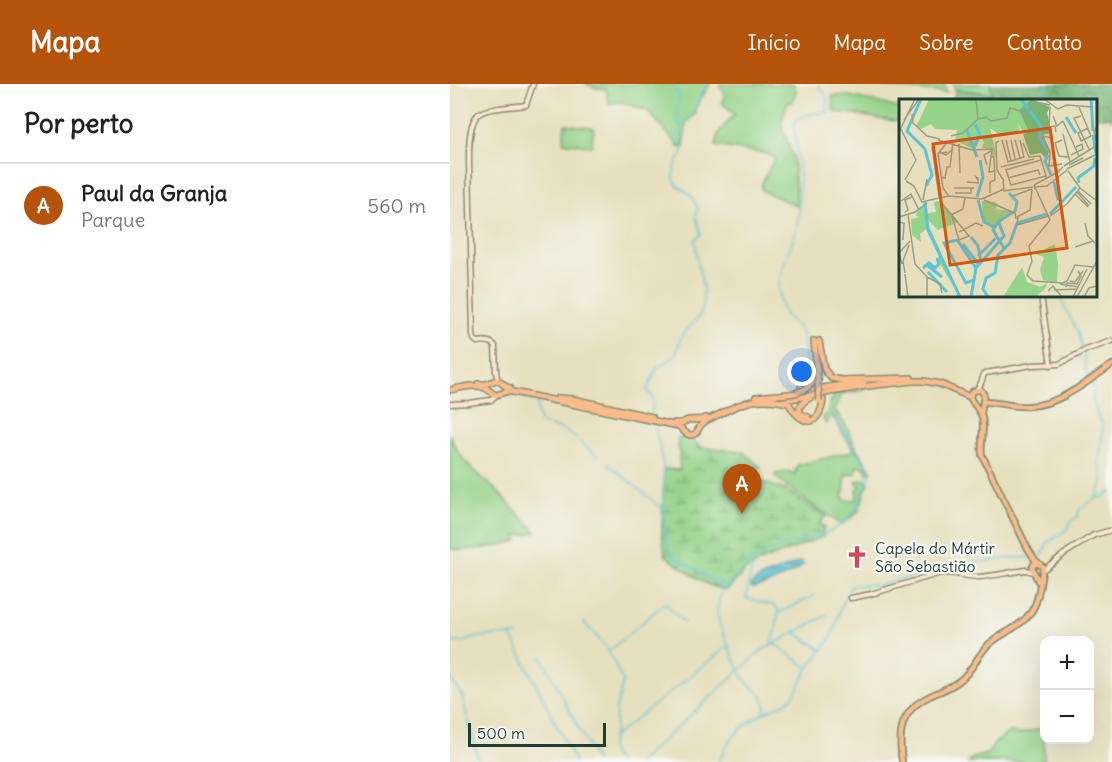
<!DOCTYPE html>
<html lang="pt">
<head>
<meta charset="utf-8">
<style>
  body { margin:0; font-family:Delius,sans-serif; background:#f6f6f6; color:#222 }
  .controls { position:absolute; right:18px; bottom:18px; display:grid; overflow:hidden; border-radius:12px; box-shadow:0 6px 24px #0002 }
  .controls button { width:54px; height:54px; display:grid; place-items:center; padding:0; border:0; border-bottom:2px solid #e0e0e0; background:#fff; color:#222; font:30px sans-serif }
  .scale { position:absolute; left:18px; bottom:15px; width:138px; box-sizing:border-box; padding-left:6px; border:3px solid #1f3d34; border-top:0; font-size:16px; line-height:21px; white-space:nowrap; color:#1f3d34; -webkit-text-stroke:4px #f6f6f2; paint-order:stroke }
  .you { position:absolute; left:352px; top:288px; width:21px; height:21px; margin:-15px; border:4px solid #fff; border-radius:50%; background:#1a73e8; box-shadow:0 0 0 9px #1a73e833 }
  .badge { display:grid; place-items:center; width:39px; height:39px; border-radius:50%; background:#b45309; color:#fff; font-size:20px; font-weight:700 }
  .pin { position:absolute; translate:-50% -50px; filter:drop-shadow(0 2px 3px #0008) }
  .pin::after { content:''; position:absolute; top:32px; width:21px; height:18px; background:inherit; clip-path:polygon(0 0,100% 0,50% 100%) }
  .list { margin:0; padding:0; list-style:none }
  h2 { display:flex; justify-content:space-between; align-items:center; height:78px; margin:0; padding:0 24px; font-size:26px }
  h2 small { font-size:20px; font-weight:400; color:#767676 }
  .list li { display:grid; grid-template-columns:39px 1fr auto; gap:18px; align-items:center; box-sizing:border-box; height:84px; padding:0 24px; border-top:2px solid #e0e0e0 }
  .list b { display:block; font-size:22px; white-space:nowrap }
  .list p { margin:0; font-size:20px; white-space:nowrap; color:#767676 }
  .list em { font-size:20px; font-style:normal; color:#767676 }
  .map { position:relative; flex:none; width:662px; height:678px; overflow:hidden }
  header { display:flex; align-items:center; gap:36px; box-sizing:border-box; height:84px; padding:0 30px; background:#b45309; color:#fff }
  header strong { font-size:28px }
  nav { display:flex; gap:33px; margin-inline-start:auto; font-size:21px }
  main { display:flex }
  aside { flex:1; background:#fff }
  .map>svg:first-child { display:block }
  .green { fill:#95d389; stroke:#5a885e; stroke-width:1.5 }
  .forest { fill:url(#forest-crowns); stroke:#4c7954; stroke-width:1.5 }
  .wetland { fill:url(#wetland-marsh); stroke:#5a885e; stroke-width:1.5 }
  .water { fill:url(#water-rules); stroke:#3d8085; stroke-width:1.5 }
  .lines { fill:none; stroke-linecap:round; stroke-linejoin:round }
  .stream { stroke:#5bc4d6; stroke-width:1.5 }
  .secondary-casing { stroke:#838e79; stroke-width:7 }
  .primary-casing { stroke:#838e79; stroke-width:8 }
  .highway-casing { stroke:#838e79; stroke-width:8 }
  .secondary { stroke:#fde4d0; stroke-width:4 }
  .primary { stroke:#f9bc8a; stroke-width:4.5 }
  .highway { stroke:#f9bc8a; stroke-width:5 }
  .highway-bridge-casing { stroke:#838e79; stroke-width:8; stroke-linecap:butt }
  .highway-bridge { stroke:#f9bc8a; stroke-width:5 }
  .labels { text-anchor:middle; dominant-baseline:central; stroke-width:4.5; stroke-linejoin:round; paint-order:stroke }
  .poi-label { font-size:16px; fill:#1f3d34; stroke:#f6f6f2; text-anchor:start }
  .inset-river { fill:none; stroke:#5bc4d6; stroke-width:3 }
  .inset-road { fill:none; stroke:#979f87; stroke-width:1.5 }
  .view { fill:#d45610; fill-opacity:0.15; stroke:#d45610; stroke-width:3 }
  .inset-edge { fill:none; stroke:#1f3d34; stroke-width:3 }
</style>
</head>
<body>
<header>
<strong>Mapa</strong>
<nav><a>Início</a><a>Mapa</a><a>Sobre</a><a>Contato</a></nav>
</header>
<main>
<aside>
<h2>Por perto<small></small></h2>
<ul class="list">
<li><span class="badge">A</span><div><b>Paul da Granja</b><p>Parque</p></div><em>560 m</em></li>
</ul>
</aside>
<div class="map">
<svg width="662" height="678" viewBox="0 0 662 678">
  <defs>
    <pattern id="forest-crowns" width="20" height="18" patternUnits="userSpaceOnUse" patternTransform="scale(1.5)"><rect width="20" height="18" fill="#78b575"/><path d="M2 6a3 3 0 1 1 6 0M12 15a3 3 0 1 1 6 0" fill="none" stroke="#629461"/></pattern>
    <pattern id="wetland-marsh" width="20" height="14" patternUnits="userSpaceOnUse" patternTransform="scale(1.5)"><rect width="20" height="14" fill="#95d389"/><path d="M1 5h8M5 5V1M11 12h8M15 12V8" fill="none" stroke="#79ac71"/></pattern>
    <pattern id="water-rules" width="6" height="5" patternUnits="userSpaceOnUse" patternTransform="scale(1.5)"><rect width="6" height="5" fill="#5bc4d6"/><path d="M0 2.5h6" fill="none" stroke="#4ba0ae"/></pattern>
  </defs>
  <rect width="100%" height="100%" fill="#f6f6f2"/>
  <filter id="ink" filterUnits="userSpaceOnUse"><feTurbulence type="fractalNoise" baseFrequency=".0167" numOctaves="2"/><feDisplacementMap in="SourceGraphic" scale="12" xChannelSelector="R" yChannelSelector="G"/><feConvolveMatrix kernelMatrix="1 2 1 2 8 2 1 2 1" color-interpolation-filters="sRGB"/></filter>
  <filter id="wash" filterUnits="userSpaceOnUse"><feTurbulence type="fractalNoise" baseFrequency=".008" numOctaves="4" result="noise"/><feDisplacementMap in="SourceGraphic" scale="24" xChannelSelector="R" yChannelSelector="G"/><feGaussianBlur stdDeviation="1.35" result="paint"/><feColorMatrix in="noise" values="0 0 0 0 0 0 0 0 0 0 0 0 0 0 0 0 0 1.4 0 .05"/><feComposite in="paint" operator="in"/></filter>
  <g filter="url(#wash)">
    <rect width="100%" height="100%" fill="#e7e0be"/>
    <!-- green -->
    <path class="green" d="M135,0H260L246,23V29L236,39L234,64L228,63L229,62L198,27L172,18L159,19L156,5L147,4Z
      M270,0H344L346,7L343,17L337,20L335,25L331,39L343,73L347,122L311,106L312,99L325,74L314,69L266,62L269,48L285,30L272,19L275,9L269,2Z
      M414,0H494L497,9L452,5Z
      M503,0H540L541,9L505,5Z
      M382,12H400L450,24V37C427,37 407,28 384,28Z
      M115,40L144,44L142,62L113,58Z
      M414,305L415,306L392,310L385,326L396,342L408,367L421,386V390L416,389V385L413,383L407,382L405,390H396L394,408L392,410L394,415L398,417L407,415V405L411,402L406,398L407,397L416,395L419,399L415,407L409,427L392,441C370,425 345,411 325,392V390L340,387L342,390H345V386H347V381L404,367L382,331L376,340L373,334L379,326L380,318L387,309Z
      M0,350C7,375 29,390 47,407C60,421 73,434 86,448L66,452L68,457C45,462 24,468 0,465Z
      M594,644V678H518L522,674L537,670L545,659L560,647L568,650Z"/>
    <!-- forest -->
    <path class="forest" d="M541,0H657L658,7H662V35L659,33H646V16H505L504,13L505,5L543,10Z"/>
    <!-- wetland -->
    <path class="wetland" d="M237,353C244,355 247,362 253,364L292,367L311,383L291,404L304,417L312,398L335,406L376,432L369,440L375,443L373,445V453L309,478L296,486L277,506C257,505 231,483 215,471L212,449L214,385L230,386L228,354Z"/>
    <!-- water -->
    <path class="water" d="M349,478H352L353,481C343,490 316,502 302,504L301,501L308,495Z"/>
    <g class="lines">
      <!-- stream -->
      <path class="stream" d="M591,16L589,12L598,0
        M232,42L242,32L246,21L257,0
        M609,212L628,249L632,266
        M634,270L635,285L639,294
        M359,294L352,250C346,236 335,238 331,221C323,186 343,169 348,137C352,105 347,72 344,40C350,28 366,30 378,28L377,14L375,9L369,3V0
        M641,298L645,306L642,314L649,335L652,337L653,346L649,380L652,393V400L646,414
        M56,311L67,312
        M72,313L81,316L88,320L87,326L90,339L114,346L127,355
        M202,329L203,314L197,306L207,284L225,272L232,251L250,232L253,220V204L248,180L245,156L251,150L246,132L248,125C245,121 246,117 242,113C239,108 231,105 227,101C220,93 225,77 233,71L231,43L228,38L227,27L229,9L224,6L223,0
        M205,341C207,355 212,369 213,383C216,407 207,457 226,474L264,497H269L272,500V506
        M130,358L147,372
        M158,380L213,425
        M586,473L591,474L598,458L607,453L618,444L621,437L627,433L630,425L646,414L654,412L662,408
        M329,529L365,511
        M134,538L156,563L173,597L166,626L165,644L160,664L163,672L169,678
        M346,549L372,566
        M61,551L125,678
        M0,557C11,561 18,555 28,553C41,551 54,552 67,551
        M324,560L357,583
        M322,561L377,531
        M159,567L215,519L234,539
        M92,573L146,678
        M0,593L12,612L29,678
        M314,629C319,609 302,607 293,593C287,582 268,540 267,529C267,525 268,520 269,516C272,506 278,501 285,494C291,487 297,480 304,475C332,457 377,458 400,433C409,424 414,404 420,392C419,382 411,375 406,367C397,352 390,338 380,325
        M162,654L278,562
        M189,678L311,567L320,562L326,548L328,526L325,522L296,514L303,479
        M269,678C276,656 295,639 315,628C325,623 336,621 343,612C350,603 353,593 359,583C366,571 378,563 383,549C389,533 391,515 402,502L409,501H430L518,477H524L534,478L545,476L580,473"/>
    </g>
  </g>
  <g filter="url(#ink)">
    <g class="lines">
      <!-- secondary casing -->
      <g class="secondary-casing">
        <path id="secondary" d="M591,212L601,281
          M48,297L46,288L45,262C41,256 33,257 27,258L24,255L23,251L19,79C19,66 18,36 30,29C39,23 65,23 76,21L83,0
          M527,305L531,299L534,290L536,289L582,281L609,280L636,266L662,257
          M0,320L19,319L41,316L46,311
          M593,486L617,468L644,451L662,446
          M401,514L421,510L491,489C504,488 516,493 529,493C544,492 560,488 576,486L583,488"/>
      </g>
      <!-- primary casing -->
      <g class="primary-casing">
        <path id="primary" d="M533,318C548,317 562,324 579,322C610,321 637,297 662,281
          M588,497L582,484L584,480H589
          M452,678C448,649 450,626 480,612C490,607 500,604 509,597C522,588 527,572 538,561C546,554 556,549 565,543C590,527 588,509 593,483L585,476L577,463L532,371C530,359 535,345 532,333C530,326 520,317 520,312C521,306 526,306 531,306L534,311L531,329"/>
      </g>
      <!-- highway casing -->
      <g class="highway-casing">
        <path id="highway" d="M364,257L368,299
          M369,257L374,285L381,294L391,296L461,294
          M28,300H36L46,296C52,297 54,303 60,304
          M351,303L359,306L365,305L414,298
          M0,306C10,304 22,300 32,303C38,304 41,309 46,311L58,307L229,342C232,345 235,350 240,351C248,352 248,342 253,339C258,335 264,333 270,330C294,317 310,312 338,319C342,323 345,331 351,334C365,344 372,327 373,316
          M306,313L327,311
          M108,314L123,315L202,333
          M334,316L417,302L463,297H474L490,300L520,313
          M358,333C343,329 350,319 360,314
          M225,339C232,340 233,338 238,336C245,335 250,337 256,334"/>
      </g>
      <!-- secondary -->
      <use href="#secondary" class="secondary"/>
      <!-- primary -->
      <use href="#primary" class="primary"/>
      <!-- highway -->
      <use href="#highway" class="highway"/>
      <!-- highway-bridge casing -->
      <g class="highway-bridge-casing">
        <path id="highway-bridge" d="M368,299L369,317
          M327,311C340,310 353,310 362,299"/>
      </g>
      <!-- highway-bridge -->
      <use href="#highway-bridge" class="highway-bridge"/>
    </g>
  </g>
  <!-- icons -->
  <defs>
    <g id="church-bare" transform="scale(1.8)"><path d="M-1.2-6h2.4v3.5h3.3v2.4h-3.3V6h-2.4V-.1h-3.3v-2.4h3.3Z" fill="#d1495b" stroke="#f6f6f2" stroke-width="2.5" paint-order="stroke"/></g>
  </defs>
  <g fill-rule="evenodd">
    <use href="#church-bare" x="407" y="473"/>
  </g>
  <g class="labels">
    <!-- poi labels -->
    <g class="poi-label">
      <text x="425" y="464">Capela do Mártir<tspan x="425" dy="18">São Sebastião</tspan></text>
    </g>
  </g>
  <!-- overview -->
  <g transform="translate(449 15)">
    <rect width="198" height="198" fill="#e7e0be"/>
    <path d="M30,0H133L122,13L130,33H124L118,23L122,34L101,36L91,29L98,58L92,56L93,51L83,49L85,43L81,38L76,51L56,41L58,31L36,30L32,25L22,30L17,28ZM41,102L60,123L39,131L26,118L62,198L37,159L41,158L27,130L21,135L22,143L13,136L12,120L21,118L17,117L18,113L27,104L26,115L37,113L35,103ZM156,145L159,165L158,184L144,181L141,171L145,158L136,155ZM123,168L128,183L141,188L148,184L146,190L136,198H104Z" fill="#95d389"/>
    <path d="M133,0L151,8L148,14L153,34L143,36L150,52L148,61L142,54L131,56L124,35L130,33L120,11Z" fill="#78b575"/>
    <path d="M83,102L95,103L99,105L96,110L111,112V116L96,128L90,127L84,123Z" fill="#95d389"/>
    <path class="inset-river" d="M22,0L8,32L26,50L33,76L27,87M122,0L142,27L140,38L149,52M192,0L194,32M167,18L177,34M68,31L78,58M194,36L197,54M76,47L81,36L76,25M149,56L146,62L152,76M155,83L159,101M180,84L179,79L195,67L196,59M78,98L84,78L81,61M79,101L85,123L95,128M26,103L29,131L61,198M151,115L177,88M72,138L79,147L82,162M59,141L45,144L67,184L75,181M59,142L77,169L72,198M64,145L80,166M105,149L94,131L100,122L116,112L118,103L110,94M79,157L97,139M28,166L43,178M24,169L30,164L36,169L40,165L38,159M77,169L105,137L100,124M29,173L48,193M89,198L84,190L87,179L96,174L99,156L111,144L118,124L148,115"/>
    <path class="inset-road" d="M77,0L79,20L87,18L92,22L108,19L111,9L121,12L125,18L137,3L151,6M145,0L159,10L168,6L193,8M151,8L150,28L156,27L157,33M180,8L192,37M13,15L14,24L28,37L41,40M154,17L158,27L164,22M182,17L175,19L190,50M5,21L20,0M164,22L180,57M198,27L195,33L198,44M1,28L17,61L6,81M189,29L179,34L182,42L192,37M0,33L16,0M164,35L171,63M52,37L64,34L79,20M153,39L144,37L151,53L150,67L163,65M153,39L155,67L160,72L164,68M39,41L73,51L93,50L90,73L96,72M103,41L109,63L125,58L121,41M107,41L112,62M112,41L116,60M116,41L121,59M163,41L156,44L160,57L169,58M49,42L39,55L44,89L49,96M100,42L97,44L98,71L105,82M124,44L130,58L141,57L148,80M60,45L61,74M33,48L40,98M48,53L42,54L47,56L54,50M172,56L184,50L183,45L177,48M88,66L85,56L92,52M170,66L184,59L181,61M165,67L198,46M102,68L135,60M168,70L198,55M106,71L142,61M107,71L112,86L147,77M169,72L181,89M42,78L46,79L48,68H51L54,43M109,79L139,71L141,76M7,82L15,87L23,103L49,97L83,100L105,90L104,82M68,83L79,84V79L77,78L79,81M135,86L161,72M136,88L148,87L168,71M55,89H75M181,89L198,102M136,90L135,86L151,121L130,147L133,162L128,176L134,182L164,184M104,92L134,88M179,92L192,105M178,93L190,107M56,94H72V89M91,94V83L96,81L95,58L92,57M176,95L189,108M114,97L133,90M24,101L28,80M85,101L116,114L117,120M2,102L12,95L20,111M41,102L70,137L60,141L53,117M6,113L9,111L6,101L13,98M9,116L16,165L28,178L41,185L43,194M52,116L64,110L66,99M151,117L168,105L181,89M0,118L16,113L28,104M118,118L131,111L133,90M119,118L118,126L150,117M0,123L5,124L4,141M186,124L189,137L196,144M60,133L77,124L84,127M176,148L194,142M3,165L0,154L11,142M6,174L4,162L10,146M6,175L9,198M171,182L176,183L184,172M161,185L179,188M162,185L168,182L176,166L194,168M167,188L168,184L178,185L182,177L179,172M155,191L178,190M149,192L154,187L163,198M28,198V178M174,198L188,170M178,198L198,162M185,198L190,189L198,187"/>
    <path class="view" d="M151,29L168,149L51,166L34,45Z"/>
    <rect width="198" height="198" class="inset-edge"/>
  </g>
</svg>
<div class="controls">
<button>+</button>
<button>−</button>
</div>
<div class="scale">500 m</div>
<div class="you"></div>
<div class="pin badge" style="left:292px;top:430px">A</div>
</div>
</main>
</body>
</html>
